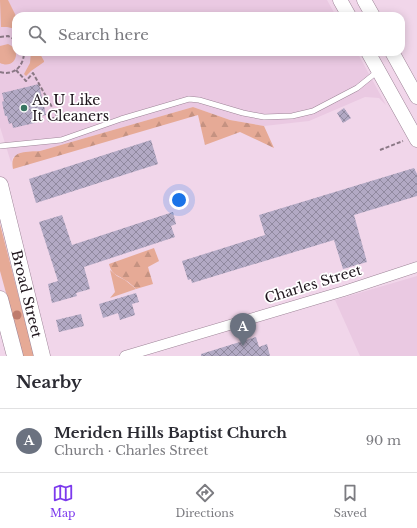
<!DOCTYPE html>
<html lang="en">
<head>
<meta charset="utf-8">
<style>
  body { margin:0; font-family:"Libre Baskerville",serif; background:#f7f7f7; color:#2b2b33 }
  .you { position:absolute; left:179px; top:200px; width:14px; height:14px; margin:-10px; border:3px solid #fff; border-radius:50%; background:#1a73e8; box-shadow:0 0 0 6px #1a73e833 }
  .badge { display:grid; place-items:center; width:26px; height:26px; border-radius:50%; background:#7c3aed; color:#fff; font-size:13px; font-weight:700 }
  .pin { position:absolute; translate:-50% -33px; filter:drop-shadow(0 1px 2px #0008) }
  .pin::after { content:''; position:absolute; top:21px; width:14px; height:12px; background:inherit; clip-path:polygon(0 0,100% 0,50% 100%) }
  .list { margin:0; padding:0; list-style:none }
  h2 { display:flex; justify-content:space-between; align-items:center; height:52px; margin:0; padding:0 16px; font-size:17px }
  h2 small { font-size:13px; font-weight:400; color:#7c7c81 }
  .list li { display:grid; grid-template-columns:26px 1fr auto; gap:12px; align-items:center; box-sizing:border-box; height:64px; padding:0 16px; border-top:1px solid #e1e1e2 }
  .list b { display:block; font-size:15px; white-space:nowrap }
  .list p { margin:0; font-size:13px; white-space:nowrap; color:#7c7c81 }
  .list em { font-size:13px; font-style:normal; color:#7c7c81 }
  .icon { flex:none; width:22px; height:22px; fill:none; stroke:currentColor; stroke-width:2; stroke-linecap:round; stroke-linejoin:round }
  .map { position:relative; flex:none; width:417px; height:356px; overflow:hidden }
  .search { position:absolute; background:#fff; box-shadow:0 2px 10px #0003; left:12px; right:12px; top:12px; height:44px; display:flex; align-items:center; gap:10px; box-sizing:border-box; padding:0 14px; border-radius:12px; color:#7c7c81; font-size:15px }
  .sheet { height:116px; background:#fff }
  nav { display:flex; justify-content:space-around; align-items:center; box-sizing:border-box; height:56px; border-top:1px solid #e1e1e2; background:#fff; font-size:11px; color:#7c7c81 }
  nav a { display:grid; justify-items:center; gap:2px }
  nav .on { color:#7c3aed }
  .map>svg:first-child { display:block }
  .built { fill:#eac9e2 }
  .grass { fill:#e6aa96 }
  .forest { fill:url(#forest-firs) }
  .building { fill:url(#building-cross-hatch) }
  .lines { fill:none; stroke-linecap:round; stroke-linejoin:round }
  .lane-casing { stroke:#9d8497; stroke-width:6 }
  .street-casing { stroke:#9d8497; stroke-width:11 }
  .secondary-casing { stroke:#9d8497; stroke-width:15 }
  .primary-casing { stroke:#9d8497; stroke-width:17 }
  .path { stroke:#8a7885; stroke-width:2; stroke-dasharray:4 2; stroke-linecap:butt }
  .lane { stroke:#fff; stroke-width:5 }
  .street { stroke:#fff; stroke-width:10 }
  .secondary { stroke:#fff; stroke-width:14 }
  .primary { stroke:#fff; stroke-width:16 }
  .tree { fill:#be7b6d }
  .poi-dot { fill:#377562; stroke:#fff; stroke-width:1.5 }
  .labels { text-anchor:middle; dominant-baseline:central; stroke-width:3.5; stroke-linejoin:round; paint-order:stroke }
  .poi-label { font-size:14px; fill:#20171e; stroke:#fff; text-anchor:start }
  .street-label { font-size:14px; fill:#20171e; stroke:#fff }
</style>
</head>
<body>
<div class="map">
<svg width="417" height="356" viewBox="0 0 417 356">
  <defs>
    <pattern id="forest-firs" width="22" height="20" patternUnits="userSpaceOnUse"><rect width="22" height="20" fill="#e6aa96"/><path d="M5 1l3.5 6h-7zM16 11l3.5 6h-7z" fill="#c59281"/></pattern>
    <pattern id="building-cross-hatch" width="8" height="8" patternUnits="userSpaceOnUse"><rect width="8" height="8" fill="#b2a9c4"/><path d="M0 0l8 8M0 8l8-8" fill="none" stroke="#90899f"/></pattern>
  </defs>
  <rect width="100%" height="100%" fill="#f1d6ea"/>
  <!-- built -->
  <path class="built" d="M0,0H327L336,16H16V52H357L386,105L379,98L365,97L309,121L264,126L230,120L193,107L40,151L27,152L13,157L11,163L13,169L0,127Z
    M417,276V356H360L335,300Z"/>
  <!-- grass -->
  <path class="grass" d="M0,0H8L16,16V29L7,27H1Z
    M8,44C23,50 15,70 0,63V46Z
    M31,52H39L44,61V62L31,71L26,76L24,74L30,63Z
    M0,224L33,352V356H23V355L0,271Z
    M110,270L117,276L125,280L136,289L110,298L115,292Z"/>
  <!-- forest -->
  <path class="forest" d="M193,107L230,120L264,126L274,148L240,132L205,145L198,115L13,169C9,150 26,152 40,151Z
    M154,248L159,261L148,267L153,284L136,289C133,286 129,282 125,280C116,274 112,275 109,264Z"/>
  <!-- building -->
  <path class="building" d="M39,84L46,115L41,116L43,121L13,128L12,123L9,124L7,116H5L2,102L4,101L2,93Z
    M344,108L351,118L343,123L337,113Z
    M151,140L158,164L36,203L29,179Z
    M414,168L417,174V196L354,215L367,262L343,269L334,240L192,283L191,279L188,280L182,261L265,235L259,215Z
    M173,212L176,224L171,226L175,237L84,267L90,289L76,293L77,296L52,303L48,284L58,281L39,222L62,215L72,245Z
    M136,293L139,302L132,304L135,315L120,320L118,313L103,318L99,304Z
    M81,314L84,326L59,332L56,320Z
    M256,337L259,347L267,344L270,356H201V354Z"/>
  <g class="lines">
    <!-- lane casing -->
    <g class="lane-casing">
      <path id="lane" d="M0,146L61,140L121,119L189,99L199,100L243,113L264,117L292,116L313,111L357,88L378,71"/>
    </g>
    <!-- street casing -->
    <g class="street-casing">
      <path id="street" d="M125,356L344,291L417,267"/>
    </g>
    <!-- secondary casing -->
    <g class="secondary-casing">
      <path id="secondary" d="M340,0L349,16
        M364,0L373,16
        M368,52L417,140
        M392,52L417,97"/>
    </g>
    <!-- primary casing -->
    <g class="primary-casing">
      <g id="primary">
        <path id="s1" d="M0,185L42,356"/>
        <path d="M0,299L15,356"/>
      </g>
    </g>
    <!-- path -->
    <path class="path" d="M0,37L8,36L16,40
      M16,70L26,81L33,73L57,116L48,121
      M0,72C14,76 24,66 24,52
      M380,150L403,141"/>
    <!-- lane -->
    <use href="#lane" class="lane"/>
    <!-- street -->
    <use href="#street" class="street"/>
    <!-- secondary -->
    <use href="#secondary" class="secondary"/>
    <!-- primary -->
    <use href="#primary" class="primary"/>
  </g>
  <!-- trees -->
  <circle class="tree" cx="17" cy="315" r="4.5"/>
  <!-- markers -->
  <circle class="poi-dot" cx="24" cy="108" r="4"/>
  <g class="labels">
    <!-- poi labels -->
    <g class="poi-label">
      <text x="32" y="100">As U Like<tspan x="32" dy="16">It Cleaners</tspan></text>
    </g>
    <!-- street labels -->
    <g class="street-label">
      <text transform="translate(313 284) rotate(-17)">Charles Street</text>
      <text stroke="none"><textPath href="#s1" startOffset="112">Broad Street</textPath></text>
    </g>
  </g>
</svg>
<div class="you"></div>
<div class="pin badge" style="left:243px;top:346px;background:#6b7280">A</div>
<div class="search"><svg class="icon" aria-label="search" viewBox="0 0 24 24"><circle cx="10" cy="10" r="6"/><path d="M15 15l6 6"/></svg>Search here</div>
</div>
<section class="sheet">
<h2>Nearby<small></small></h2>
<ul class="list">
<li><span class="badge" style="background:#6b7280">A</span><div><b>Meriden Hills Baptist Church</b><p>Church · Charles Street</p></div><em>90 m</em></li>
</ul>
</section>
<nav>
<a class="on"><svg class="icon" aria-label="map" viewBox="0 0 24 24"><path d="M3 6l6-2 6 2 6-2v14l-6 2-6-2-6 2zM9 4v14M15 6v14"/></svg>Map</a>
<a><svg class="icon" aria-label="directions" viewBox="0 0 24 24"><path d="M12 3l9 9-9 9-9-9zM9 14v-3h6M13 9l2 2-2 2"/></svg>Directions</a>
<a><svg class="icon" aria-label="saved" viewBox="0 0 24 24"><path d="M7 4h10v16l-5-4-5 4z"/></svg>Saved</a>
</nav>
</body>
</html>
